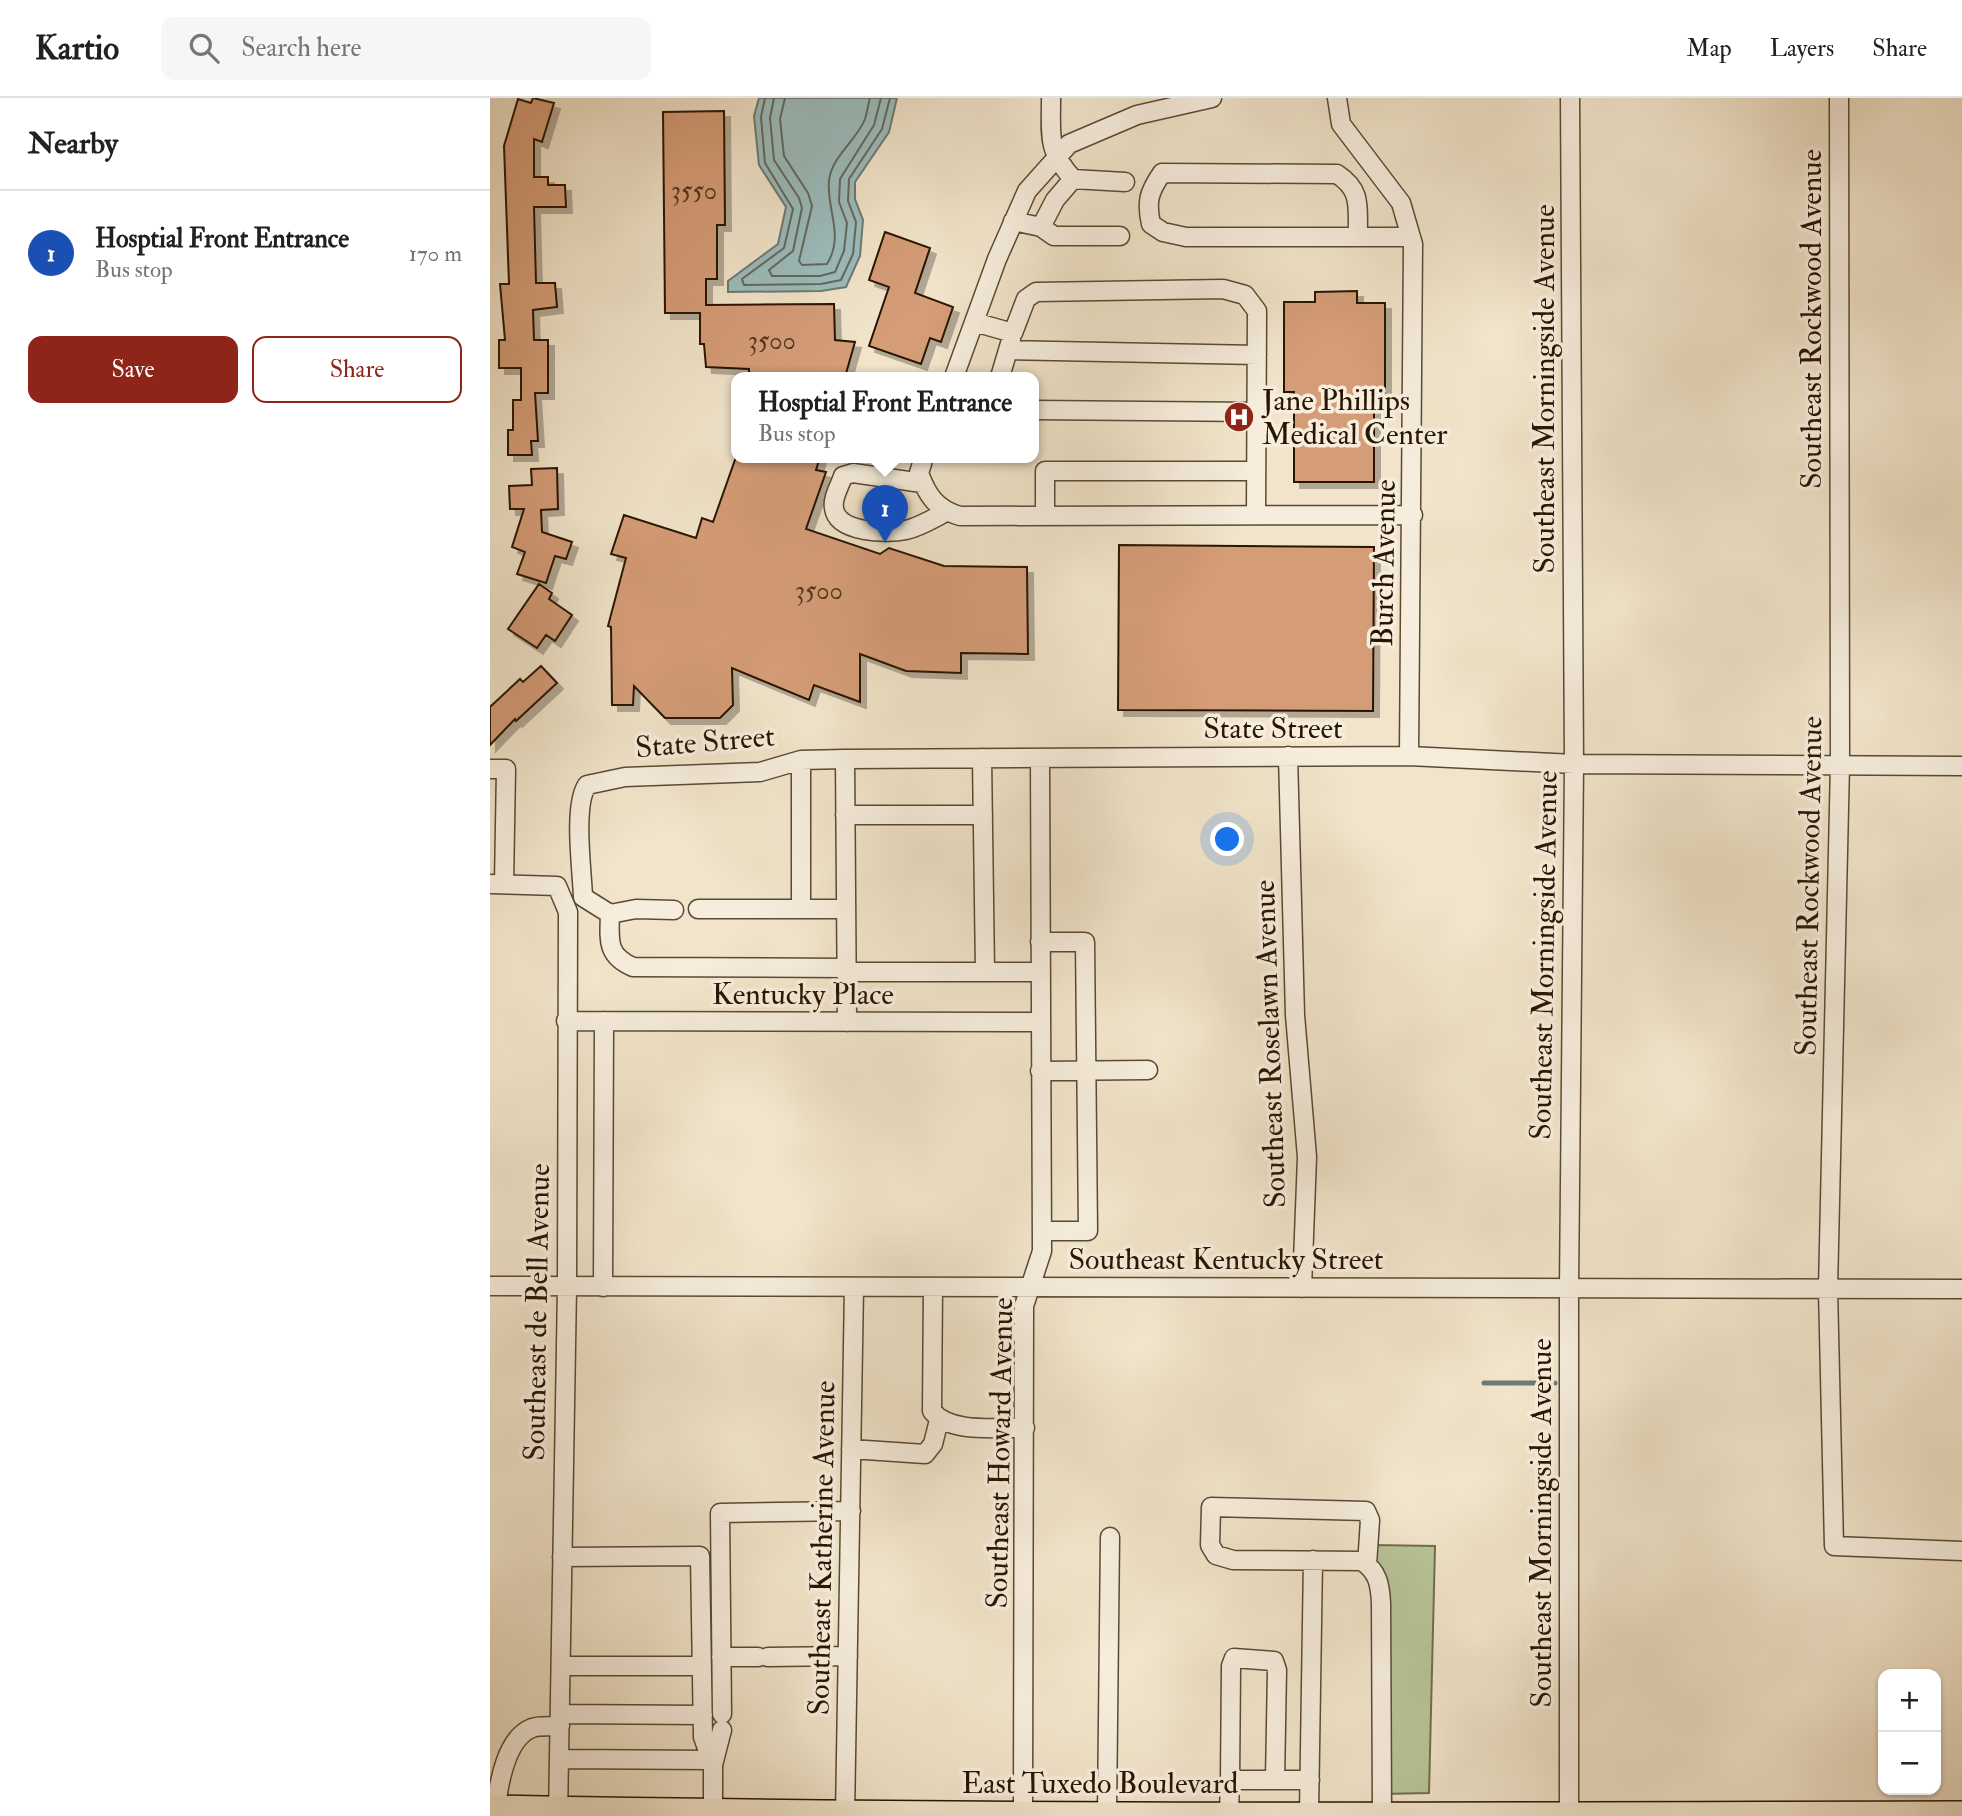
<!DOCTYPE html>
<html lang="en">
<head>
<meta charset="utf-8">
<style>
  body { margin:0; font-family:"IM FELL Double Pica",serif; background:#f6f6f6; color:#202124 }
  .controls { position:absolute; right:21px; bottom:21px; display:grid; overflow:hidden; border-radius:14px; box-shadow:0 2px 5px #0004 }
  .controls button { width:63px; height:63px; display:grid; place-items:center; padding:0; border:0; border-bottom:2px solid #e0e0e0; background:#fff; color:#202124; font:35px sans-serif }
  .you { position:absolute; left:738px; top:742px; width:24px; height:24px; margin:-18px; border:5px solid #fff; border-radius:50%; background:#1a73e8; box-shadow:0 0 0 10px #1a73e833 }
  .badge { display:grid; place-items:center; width:46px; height:46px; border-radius:50%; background:#8f2418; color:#fff; font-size:23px; font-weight:700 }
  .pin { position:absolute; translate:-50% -58px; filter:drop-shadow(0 2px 4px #0008) }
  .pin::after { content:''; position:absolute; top:37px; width:24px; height:21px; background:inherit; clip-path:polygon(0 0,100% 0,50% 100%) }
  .popup { position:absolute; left:241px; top:274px; width:308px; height:91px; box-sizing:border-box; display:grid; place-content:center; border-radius:14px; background:#fff; filter:drop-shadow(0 2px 5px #0005); font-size:23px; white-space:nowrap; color:#757577 }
  .popup b { font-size:26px; color:#202124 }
  .popup::after { content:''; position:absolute; left:50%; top:100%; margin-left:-14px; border:14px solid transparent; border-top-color:#fff }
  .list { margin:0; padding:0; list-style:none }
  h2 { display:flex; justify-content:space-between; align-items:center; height:91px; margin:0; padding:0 28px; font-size:30px }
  h2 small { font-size:23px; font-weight:400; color:#757577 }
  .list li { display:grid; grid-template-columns:46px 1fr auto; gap:21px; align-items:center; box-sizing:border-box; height:126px; padding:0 28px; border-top:2px solid #e0e0e0 }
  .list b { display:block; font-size:26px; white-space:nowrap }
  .list p { margin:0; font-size:23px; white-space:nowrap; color:#757577 }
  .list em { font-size:23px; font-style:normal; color:#757577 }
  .actions { display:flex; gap:14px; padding:21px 28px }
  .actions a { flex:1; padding:16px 0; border:2px solid #8f2418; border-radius:14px; text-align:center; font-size:24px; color:#8f2418 }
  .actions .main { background:#8f2418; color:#fff }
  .icon { flex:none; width:38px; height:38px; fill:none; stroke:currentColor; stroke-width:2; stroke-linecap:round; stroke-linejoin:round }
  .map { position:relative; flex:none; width:1472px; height:1718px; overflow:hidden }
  header { display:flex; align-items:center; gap:42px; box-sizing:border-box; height:98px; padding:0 35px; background:#fff; border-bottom:2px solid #e0e0e0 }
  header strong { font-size:33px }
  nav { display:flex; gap:38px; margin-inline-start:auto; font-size:24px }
  .search { width:490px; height:63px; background:#f6f6f6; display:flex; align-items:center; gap:18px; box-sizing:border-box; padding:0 24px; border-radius:14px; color:#757577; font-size:26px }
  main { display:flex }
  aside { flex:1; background:#fff }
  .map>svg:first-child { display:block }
  .green { fill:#b8c598; stroke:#706d4c; stroke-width:2 }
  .water { fill:#9cbdbd; stroke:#6e7a72; stroke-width:2 }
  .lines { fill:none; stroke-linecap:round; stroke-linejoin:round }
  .shore { stroke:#62695f; stroke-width:2 }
  .stream { stroke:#6e7a72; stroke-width:5 }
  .building { fill:#d49c77; stroke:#291501; stroke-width:2; filter:url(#shadow) }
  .minor-casing { stroke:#5b4933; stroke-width:21 }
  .major-casing { stroke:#291501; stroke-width:24 }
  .minor { stroke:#f6eddd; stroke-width:18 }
  .major { stroke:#f1e4ca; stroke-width:21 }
  .labels { text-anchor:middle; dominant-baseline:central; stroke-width:7; stroke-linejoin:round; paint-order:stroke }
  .number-label { font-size:26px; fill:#54371e }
  .street-label { font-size:30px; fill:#291501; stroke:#f6eddd }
  .poi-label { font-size:30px; fill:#291501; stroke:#f6eddd; text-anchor:start }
</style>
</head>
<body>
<header>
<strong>Kartio</strong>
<div class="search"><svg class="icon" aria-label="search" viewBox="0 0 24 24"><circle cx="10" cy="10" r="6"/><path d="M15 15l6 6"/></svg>Search here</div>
<nav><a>Map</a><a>Layers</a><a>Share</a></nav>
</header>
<main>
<aside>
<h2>Nearby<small></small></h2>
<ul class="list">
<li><span class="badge" style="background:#1a4fb4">1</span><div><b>Hosptial Front Entrance</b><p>Bus stop</p></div><em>170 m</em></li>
</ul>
<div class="actions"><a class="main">Save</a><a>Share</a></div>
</aside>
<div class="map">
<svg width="1472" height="1718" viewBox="0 0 1472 1718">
  <defs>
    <filter id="shadow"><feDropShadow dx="6" dy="6" stdDeviation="0" flood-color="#0004"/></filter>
  </defs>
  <rect width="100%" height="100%" fill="#f1e4ca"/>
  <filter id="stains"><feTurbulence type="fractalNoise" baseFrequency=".00286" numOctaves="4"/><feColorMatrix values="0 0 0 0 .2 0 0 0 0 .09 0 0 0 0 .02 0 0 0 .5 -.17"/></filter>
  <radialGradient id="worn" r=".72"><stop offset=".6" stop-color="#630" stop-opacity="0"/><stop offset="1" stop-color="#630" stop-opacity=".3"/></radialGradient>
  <!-- green -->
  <path class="green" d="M883,1447L945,1448L939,1695L892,1696Z"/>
  <!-- water -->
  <path class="water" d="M269,0H407L399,34L365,84V101L373,122L370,158L356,189L331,193L238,194V183L288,146L296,109L269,67L264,18Z"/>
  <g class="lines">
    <!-- shore -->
    <path class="shore" d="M275,0L271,19L275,65L303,111L294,150L252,181L254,187L331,186L351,182L363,156L366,124L358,103L359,81L392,31L400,0
      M284,0L280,20L284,62L309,100L312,110L303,153L279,172L282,178H330L345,174L354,153L357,125L349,104L350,81L384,27L391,0
      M295,0L290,21L294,58L318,95L322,108L309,163L312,167L337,166C355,137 336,112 339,82C342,58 367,42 375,21C377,15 378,7 380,0"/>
    <!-- stream -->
    <path class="stream" d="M994,1285H1065"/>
  </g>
  <!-- building -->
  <path class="building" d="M43,0L64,5L52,44L44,41V79H58V87H75L76,109H44L46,185H65L67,209L43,212L44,242H58V295H45L48,343H41L42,357H18V332H23V302H31V270H9V242H15L10,186H19L14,48L28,1L41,5Z
    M234,13L235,127H227V181H216V207L344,206L345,242L365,244L355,279H259V271L216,269L214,246H210V215H175L173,14Z
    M395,134L440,150L425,195L463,209L451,244L440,240L431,266L379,248L399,189L379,182Z
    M867,193V205H895V294H884V384H804V294H794V204H825V194Z
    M246,359H330L326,372L336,374L316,431L390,456L399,450L454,468L537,469L538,556L471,555V575L416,573L370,556V604L324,587L319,602L242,570L243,607L230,620H175L144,588L143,607H122L121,529L118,528L136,460L121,456L134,417L206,440L212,420L223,424Z
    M67,370L68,411L51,412L52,434L82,444L76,461L65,458L56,485L27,476L35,454L22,449L34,411H20L19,388L42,387L41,371Z
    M629,447L884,449L883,613L628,612Z
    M49,486L62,495L59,501L82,517L65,543L56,537L47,550L18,531Z
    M51,568L67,585L26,623L25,621L0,647V609L30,581L33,584Z"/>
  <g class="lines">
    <!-- minor casing -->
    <g class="minor-casing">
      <path id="minor" d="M847,0L851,26L911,105L923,146L919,658
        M1349,0L1350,666L1338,1191L1344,1448L1472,1453
        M561,2C561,39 557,52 583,81L635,84
        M523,123L551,129L565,102L583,81
        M551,129L564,138H630
        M868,139C867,110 873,93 847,76L672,75C659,94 656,103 661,126L673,134L696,139H921
        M484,224L523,235L536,201L546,194L733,191L755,197L767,213L766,417
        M518,252L767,257
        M464,279L507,161L537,93L579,46L647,17L722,0
        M510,279L521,242
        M544,312L767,314
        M434,359L429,375C437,397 446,411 470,418L923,417
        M432,385L363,375L353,378C350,388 342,400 344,410C347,435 397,436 416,432C430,429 444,420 456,414
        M555,417V373H766
        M798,658L805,917L817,1059L812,1190
        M492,660L495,874
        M355,661L357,924
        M0,671H16L14,786
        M355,717H493
        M0,786L67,788L78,814L77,1189L68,1718
        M208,811H356
        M311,811V662
        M120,816L146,811L184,812
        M550,844H595L598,1133H552
        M357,870L143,869C117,858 119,843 120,816L93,799C92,772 83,708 97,687L135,679L270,674L311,662L355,661L919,658L1084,666L1472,668
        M357,874H550
        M76,923L549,924
        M550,973L658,972
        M0,1188L1472,1191
        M113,1189L114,923
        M443,1189L442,1313C460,1336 507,1329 535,1330
        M361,1351L435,1356L443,1346L449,1322
        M72,1459L210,1458L213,1639L223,1667V1712
        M877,1467L880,1422L876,1413L721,1409L720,1447L726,1457L743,1462L872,1463C888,1474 890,1486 891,1505L892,1715
        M231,1559H268
        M278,1559L358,1558
        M71,1568H212
        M70,1616L213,1617
        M232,1616L230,1415L361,1413
        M69,1661L222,1662
        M223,1667L232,1632
        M740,1682L741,1568L744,1560L784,1563L787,1572L785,1682
        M6,1708C9,1685 16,1640 42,1630C49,1627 62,1629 70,1628
        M739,1714L740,1682H820
        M819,1715L823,1462
        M1079,1715V1191L1084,666L1080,0
        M617,1716L620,1439
        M533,1717L534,1208L552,1153L550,660
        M355,1718L364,1190"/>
    </g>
    <!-- major casing -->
    <g class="major-casing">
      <path id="major" d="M0,1708C491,1718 981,1715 1472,1714"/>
    </g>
    <!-- minor -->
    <use href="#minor" class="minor"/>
    <!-- major -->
    <use href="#major" class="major"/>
  </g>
  <!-- icons -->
  <defs>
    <g id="hospital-disc" transform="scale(1.575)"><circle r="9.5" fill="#8f2418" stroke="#f6eddd"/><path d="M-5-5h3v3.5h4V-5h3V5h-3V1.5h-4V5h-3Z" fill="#fff"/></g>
  </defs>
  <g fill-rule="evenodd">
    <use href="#hospital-disc" x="749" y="319"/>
  </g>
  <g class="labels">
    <!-- number labels -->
    <g class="number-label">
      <text x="204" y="93">3550</text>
      <text x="282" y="243">3500</text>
      <text x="329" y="493">3500</text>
    </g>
    <!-- street labels -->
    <g class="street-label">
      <text transform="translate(1321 221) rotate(-90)">Southeast Rockwood Avenue</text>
      <text transform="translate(1054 291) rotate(-90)">Southeast Morningside Avenue</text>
      <text transform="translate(894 465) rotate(-89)">Burch Avenue</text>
      <text x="783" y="630">State Street</text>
      <text transform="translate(215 644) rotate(-5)">State Street</text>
      <text transform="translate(1319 788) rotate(-89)">Southeast Rockwood Avenue</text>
      <text transform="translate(1054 857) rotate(-89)">Southeast Morningside Avenue</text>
      <text x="313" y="896">Kentucky Place</text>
      <text transform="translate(780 946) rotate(-92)">Southeast Roselawn Avenue</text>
      <text x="736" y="1161">Southeast Kentucky Street</text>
      <text transform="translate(47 1214) rotate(-89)">Southeast de Bell Avenue</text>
      <text transform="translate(510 1355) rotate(-89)">Southeast Howard Avenue</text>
      <text transform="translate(1051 1425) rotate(-90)">Southeast Morningside Avenue</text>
      <text transform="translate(332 1450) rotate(-89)">Southeast Katherine Avenue</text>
      <text x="610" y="1685">East Tuxedo Boulevard</text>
    </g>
    <!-- poi labels -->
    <g class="poi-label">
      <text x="772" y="302">Jane Phillips<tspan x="772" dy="34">Medical Center</tspan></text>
    </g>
  </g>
  <rect width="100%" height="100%" filter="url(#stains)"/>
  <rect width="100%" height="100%" fill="url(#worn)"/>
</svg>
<div class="controls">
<button>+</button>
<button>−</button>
</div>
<div class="you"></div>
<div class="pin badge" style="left:395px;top:445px;background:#1a4fb4">1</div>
<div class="popup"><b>Hosptial Front Entrance</b>Bus stop</div>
</div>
</main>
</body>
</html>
